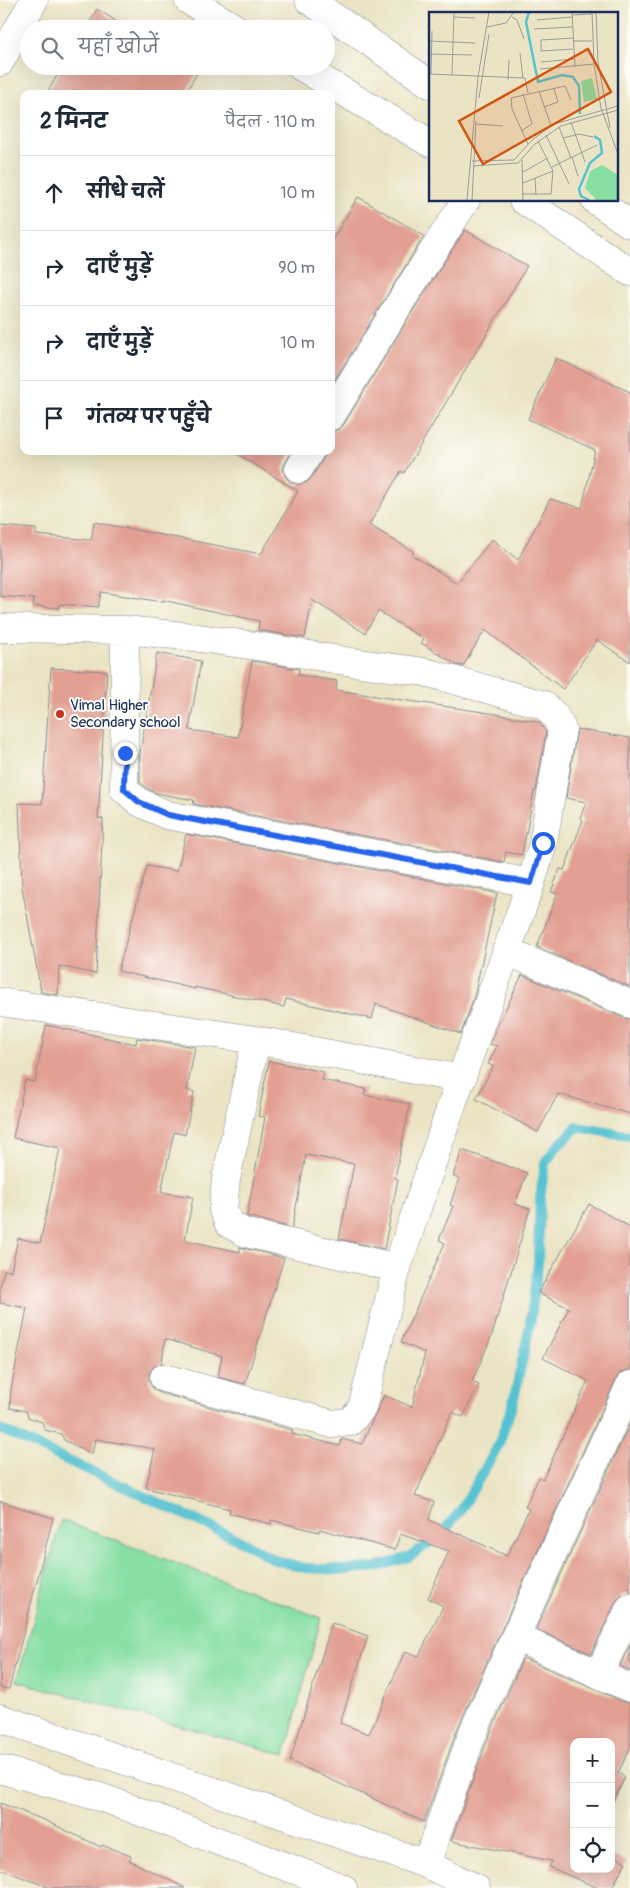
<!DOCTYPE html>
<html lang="hi">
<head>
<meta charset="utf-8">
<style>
  body { margin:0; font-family:Pangolin,"Playpen Sans Deva",sans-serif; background:#f2f2f3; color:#1f2937 }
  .controls { position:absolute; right:15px; bottom:15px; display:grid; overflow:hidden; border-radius:10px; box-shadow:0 5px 20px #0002 }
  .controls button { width:45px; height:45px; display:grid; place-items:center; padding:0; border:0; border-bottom:1px solid #e0e1e3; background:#fff; color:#1f2937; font:25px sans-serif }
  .stop { position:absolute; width:15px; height:15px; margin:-11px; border:4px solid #2563eb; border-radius:50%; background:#fff }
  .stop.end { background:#2563eb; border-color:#fff; box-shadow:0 1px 5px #0008 }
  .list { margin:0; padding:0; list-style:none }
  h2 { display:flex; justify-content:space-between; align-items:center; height:65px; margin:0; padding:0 20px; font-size:21px }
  h2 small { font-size:16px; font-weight:400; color:#747a83 }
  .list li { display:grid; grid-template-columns:32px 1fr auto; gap:15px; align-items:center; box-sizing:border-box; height:75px; padding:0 20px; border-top:1px solid #e0e1e3 }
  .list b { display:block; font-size:19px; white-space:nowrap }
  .list em { font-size:16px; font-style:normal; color:#747a83 }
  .icon { flex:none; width:28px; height:28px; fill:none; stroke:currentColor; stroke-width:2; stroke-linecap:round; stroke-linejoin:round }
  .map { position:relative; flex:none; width:630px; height:1888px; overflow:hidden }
  .search { position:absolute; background:#fff; box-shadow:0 5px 20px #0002; left:20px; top:20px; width:315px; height:55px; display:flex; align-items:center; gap:12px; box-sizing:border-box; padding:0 18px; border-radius:28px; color:#747a83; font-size:19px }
  .panel { position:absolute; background:#fff; box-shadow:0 5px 20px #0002; left:20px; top:90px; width:315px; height:365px; border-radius:10px }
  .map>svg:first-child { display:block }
  .green { fill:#87dfa4; stroke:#518781 }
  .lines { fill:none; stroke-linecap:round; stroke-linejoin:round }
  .stream { stroke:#57c2d1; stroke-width:10 }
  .building { fill:#e29f92 }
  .minor-casing { stroke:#838a91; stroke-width:29 }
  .major-casing { stroke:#838a91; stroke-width:29 }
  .minor { stroke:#fff; stroke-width:28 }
  .major { stroke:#fff; stroke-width:28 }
  .route { stroke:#2563eb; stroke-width:6 }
  .poi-dot { fill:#c8321e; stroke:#fdfcf7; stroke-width:2 }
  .labels { text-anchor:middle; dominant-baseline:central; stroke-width:4; stroke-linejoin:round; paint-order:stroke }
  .poi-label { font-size:15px; fill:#1b2f5e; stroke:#fdfcf7; text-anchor:start }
  .inset-river { fill:none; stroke:#57c2d1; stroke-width:2.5 }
  .inset-road { fill:none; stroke:#989c9b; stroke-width:1 }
  .view { fill:#d45514; fill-opacity:0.15; stroke:#d45514; stroke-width:2.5 }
  .inset-edge { fill:none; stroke:#1b2f5e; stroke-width:2.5 }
</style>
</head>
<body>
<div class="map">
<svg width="630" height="1888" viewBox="0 0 630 1888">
  <rect width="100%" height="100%" fill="#fdfcf7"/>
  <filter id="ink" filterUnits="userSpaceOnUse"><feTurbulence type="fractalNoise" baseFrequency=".02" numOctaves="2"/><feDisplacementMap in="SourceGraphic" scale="10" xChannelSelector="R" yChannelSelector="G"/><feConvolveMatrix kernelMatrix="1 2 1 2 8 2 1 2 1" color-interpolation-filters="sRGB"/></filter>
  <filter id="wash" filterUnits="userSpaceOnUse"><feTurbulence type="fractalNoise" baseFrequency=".0096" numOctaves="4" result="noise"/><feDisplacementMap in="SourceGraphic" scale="20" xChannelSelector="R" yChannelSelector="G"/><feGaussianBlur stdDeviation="1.12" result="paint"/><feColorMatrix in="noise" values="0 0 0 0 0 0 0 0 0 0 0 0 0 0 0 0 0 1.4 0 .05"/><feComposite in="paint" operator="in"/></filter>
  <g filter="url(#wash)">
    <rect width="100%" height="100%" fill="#ebe4c4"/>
    <!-- green -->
    <path class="green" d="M61,1520L321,1618L285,1755L17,1681Z"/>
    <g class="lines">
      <!-- stream -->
      <path class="stream" d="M0,1429L243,1542L275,1560L305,1568L342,1570L377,1567L409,1557L439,1536L461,1510L498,1446L513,1403L530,1325L538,1263L540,1199L545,1163L555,1149L577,1127L630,1136"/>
    </g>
    <g id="blocks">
      <!-- building -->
      <path class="building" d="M97,9L129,29H86Z
        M63,66H187L197,73L185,94H46Z
        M358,197L424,236L331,386V242Z
        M465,230L527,266L404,473L401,471L369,525L414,552L412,555L457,583L492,539L518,560L550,499L582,508L595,450L528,419L556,358L630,392V662L597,640L563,689L485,630L463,666L457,665L421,643L424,639L378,611L365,633L312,600L305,638L258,630L259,621L162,600V602L101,592L98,607L60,604L59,608L33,606L34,599L0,596V526L36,529V535L91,540L94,522L261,554L298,491L232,451H292L283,468L285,476L290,482L298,485L307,482L312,477L323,459L326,451H331V432L339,429L344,424L414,309Z
        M157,653L201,661L189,730L238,737L252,661L299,669L298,675L337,681L336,690L496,714L539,722L546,732L536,791H534L522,855L506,852L504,862L193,804L194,800L156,793L148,789L140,782V753Z
        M51,668L107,671L98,818L103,819L96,974L59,966L58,995L41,992L22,887L19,803L42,804Z
        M577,729L630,738V987L537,947L557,894L551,892L560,869L564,870L583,820L580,818L586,802L566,798Z
        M186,834L497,893L474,997L461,1034L376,1004L372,1019L286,999L284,1007L195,987V989L118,971L147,866L177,871Z
        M522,975L624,1018L630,1019V1114L558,1094L538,1132L476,1099L493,1066L488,1064L497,1046L490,1044L495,1031Z
        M46,1025L136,1044L137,1038L195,1047L187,1090L194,1092L185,1135L174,1132L161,1192L193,1197L185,1240L240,1252V1247L284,1258L245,1384L218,1377L222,1356L165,1339L162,1363L153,1367L149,1374V1381L153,1389L160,1393L293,1430L292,1434L340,1446L342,1439L362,1444L384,1395L412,1407L425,1353L401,1342L445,1243L439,1240L453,1206L450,1205L459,1178L453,1176L462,1150L527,1173L515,1204L530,1209L492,1335L472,1382L479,1385L463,1417L452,1412L415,1496L434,1502L429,1520L507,1556L529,1509L525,1507L539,1477L543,1479L588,1381L543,1358L569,1308L538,1293L589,1204L630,1227V1370L621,1372L616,1379L501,1631L457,1730L424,1822L290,1761L332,1623L368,1636L340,1723L369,1734L405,1651L419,1656L443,1606L428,1598L449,1551L400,1534L395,1550L319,1529V1532L271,1520V1524L229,1513L230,1509L146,1488L155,1449L95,1439L92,1454L64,1440L61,1434L45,1430L42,1422L28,1417L26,1411L10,1408L11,1390L27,1308L0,1303V1288L4,1270L11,1271L18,1238L40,1243L60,1148L13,1138L25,1080L35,1082Z
        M269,1061L324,1072L322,1080L366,1089L364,1095L410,1104L395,1178L398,1179L384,1249L339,1239L354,1164L306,1155L292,1228L247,1216L265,1117L258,1116Z
        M630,1423V1593L622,1595L616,1601L591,1654L536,1629Z
        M0,1501L53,1518L9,1689L0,1688Z
        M630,1645V1671L620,1666Z
        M523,1658L624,1702L630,1703V1748L618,1773L625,1777L611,1806V1742H574V1869H611V1854L626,1862L612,1888H598L549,1867L552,1861L451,1841L487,1741Z
        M0,1803L44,1820L101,1847L102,1845L131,1856L129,1860L185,1888H51L0,1869Z"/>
    </g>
  </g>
  <g filter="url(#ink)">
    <use href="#blocks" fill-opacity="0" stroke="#838a91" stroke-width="1"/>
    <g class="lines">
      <!-- minor casing -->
      <g class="minor-casing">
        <path id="minor" d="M331,416L401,301L466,200
          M299,469L310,451
          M0,628L125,630L185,636L263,647L345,661L425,672L544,705L555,716L562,729L543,843L531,883L452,1104L397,1268L362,1408L350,1422L332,1424L164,1378
          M125,630L124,789L139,802L167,815L531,883
          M506,951L630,1004
          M0,1002L256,1040L462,1079
          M256,1040L226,1179L223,1210L229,1224L246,1233L397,1268
          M515,1637L630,1688
          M599,1674L630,1608
          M426,1864L472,1735L515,1637L630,1385"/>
      </g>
      <!-- major casing -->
      <g class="major-casing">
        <path id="major" d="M188,0L237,29
          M309,0L430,84
          M0,62L34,0
          M300,66L430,143
          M523,200L630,272
          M595,200L630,224
          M0,1718L426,1864L476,1888
          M0,1769L103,1798L343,1888"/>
      </g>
      <!-- minor -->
      <use href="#minor" class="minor"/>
      <!-- major -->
      <use href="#major" class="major"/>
    </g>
  </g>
  <g class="lines" filter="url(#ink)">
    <!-- route -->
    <path class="route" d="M125,753L124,789L139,802L168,815L531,883L543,843"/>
  </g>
  <!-- markers -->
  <circle class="poi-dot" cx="60" cy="714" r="5"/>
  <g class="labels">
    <!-- poi labels -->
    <g class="poi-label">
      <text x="70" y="705">Vimal Higher<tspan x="70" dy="17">Secondary school</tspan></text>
    </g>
  </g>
  <!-- overview -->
  <g transform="translate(429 12)">
    <rect width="189" height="189" fill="#ebe4c4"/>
    <path d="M163,66L168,87L155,90L152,69ZM173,153L189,163V188H168L156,176L161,159Z" fill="#87dfa4"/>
    <path class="inset-river" d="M100,0L97,10L109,70L133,63L144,65L150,74L151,102M160,188L152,184L150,177L161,151L173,141L171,128L165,124"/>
    <path class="inset-road" d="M143,0L146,55M163,0L165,52L172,96L189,142M167,0L169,50L181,116M143,3L163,2M25,5L46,6M83,5L88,8L95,27M108,8L143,5M58,15L77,11L85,0M105,17L143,15M144,26L112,28V39L144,37M0,29L46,31M144,29H163M91,41L94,66M0,42L43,43M112,50L145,47M111,57L165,52M0,62L96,66L99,81M2,62L3,19M23,62L25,0M79,68L80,48M110,79L122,114M50,86L60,22M115,95L129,90L125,77M142,110L156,150M47,112L74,114M130,115L142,146M92,119L103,112L94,82M117,123L140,172M134,126L150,122L164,125M99,132L83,97L82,86L136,74L142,88M143,145L149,164M93,148L94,188M43,149L85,148L103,128L125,112L189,94M44,154L89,151L106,132L132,114L189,98M123,155L168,133M94,160L119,146M106,166L107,183M94,171L124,159M93,182H122L124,159L109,129M38,188L49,65L60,0M43,188L47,109"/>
    <path class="view" d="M159,37L182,80L54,152L30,109Z"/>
    <rect width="189" height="189" class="inset-edge"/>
  </g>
</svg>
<div class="controls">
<button>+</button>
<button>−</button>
<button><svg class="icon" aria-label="locate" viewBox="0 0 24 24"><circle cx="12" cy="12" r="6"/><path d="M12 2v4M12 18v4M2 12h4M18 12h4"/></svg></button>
</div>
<div class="stop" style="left:543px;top:843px"></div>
<div class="stop end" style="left:125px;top:753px"></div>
<div class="search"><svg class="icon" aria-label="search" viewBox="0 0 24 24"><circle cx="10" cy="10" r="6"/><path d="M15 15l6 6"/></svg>यहाँ खोजें</div>
<section class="panel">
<h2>2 मिनट<small>पैदल · 110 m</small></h2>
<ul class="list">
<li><svg class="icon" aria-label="ahead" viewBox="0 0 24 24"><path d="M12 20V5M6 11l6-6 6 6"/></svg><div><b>सीधे चलें</b></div><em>10 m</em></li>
<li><svg class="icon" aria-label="right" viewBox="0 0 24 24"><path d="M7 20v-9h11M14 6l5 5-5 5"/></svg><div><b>दाएँ मुड़ें</b></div><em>90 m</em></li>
<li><svg class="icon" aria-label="right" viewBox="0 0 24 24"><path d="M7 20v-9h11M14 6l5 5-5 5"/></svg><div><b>दाएँ मुड़ें</b></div><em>10 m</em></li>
<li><svg class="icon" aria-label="arrive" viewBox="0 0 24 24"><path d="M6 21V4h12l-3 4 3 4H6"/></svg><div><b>गंतव्य पर पहुँचे</b></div></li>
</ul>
</section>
</div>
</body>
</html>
